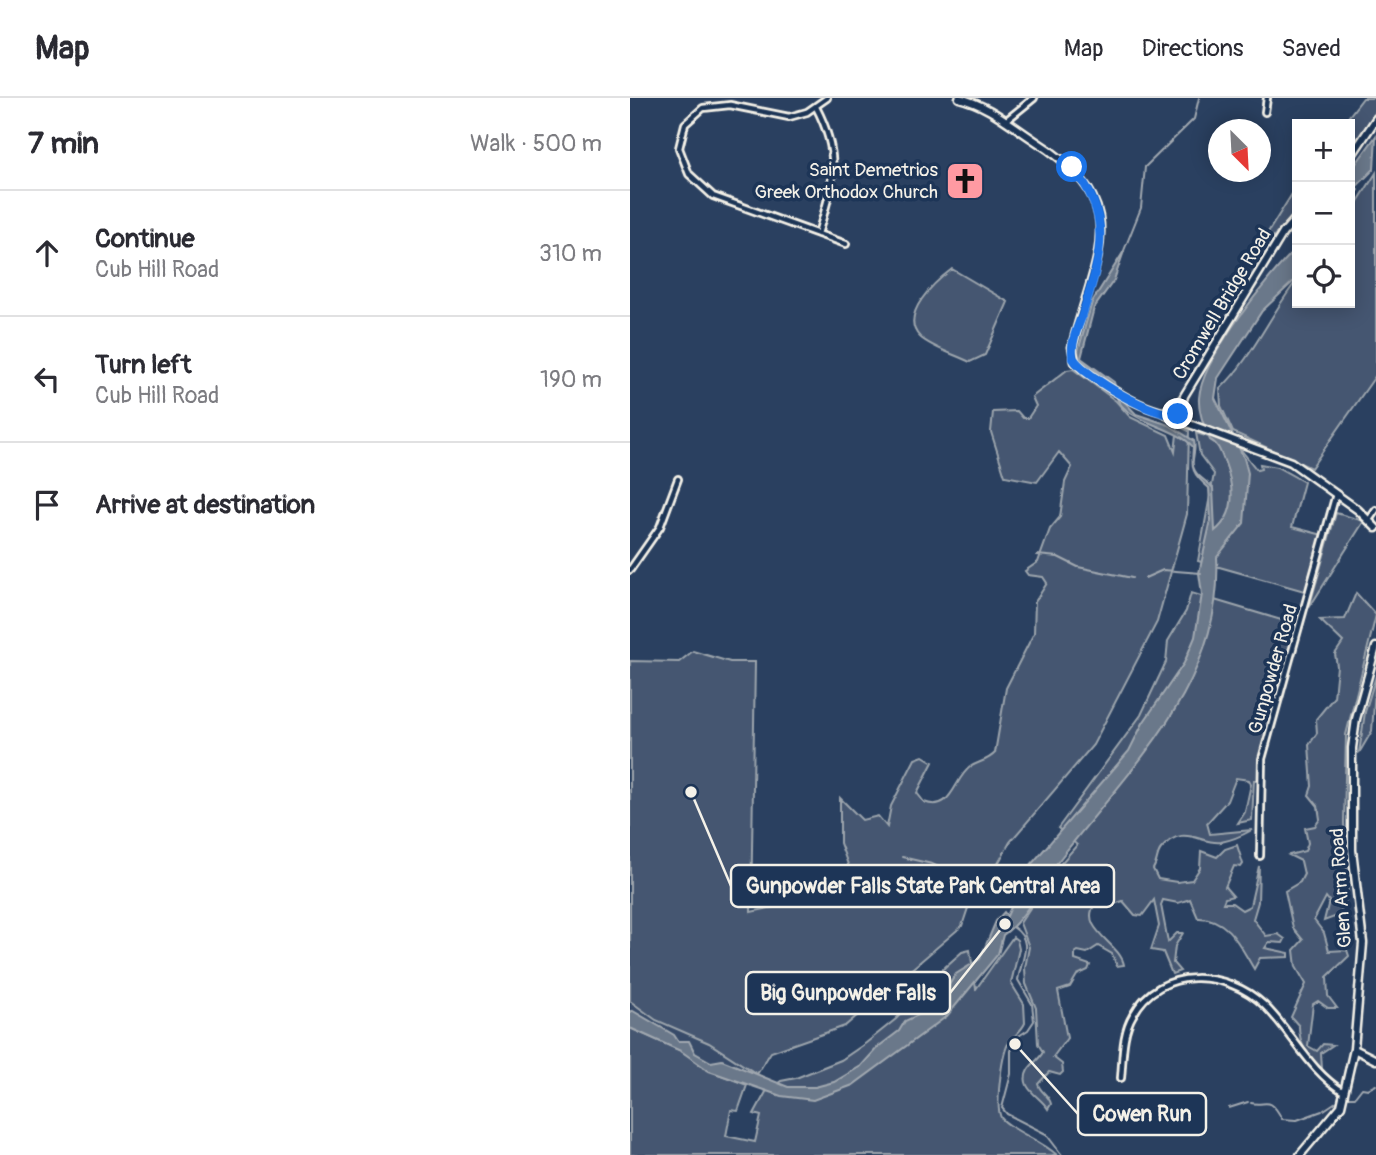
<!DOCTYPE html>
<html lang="en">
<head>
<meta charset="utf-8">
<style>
  body { margin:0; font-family:Pangolin,sans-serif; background:#f2f2f3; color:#2b2b33 }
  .controls { position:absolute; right:21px; top:21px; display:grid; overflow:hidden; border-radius:0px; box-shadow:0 4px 18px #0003 }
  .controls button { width:63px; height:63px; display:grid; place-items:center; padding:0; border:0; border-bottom:2px solid #e1e1e2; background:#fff; color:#2b2b33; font:35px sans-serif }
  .compass { position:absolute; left:578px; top:21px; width:63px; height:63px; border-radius:50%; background:#fff; box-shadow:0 4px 18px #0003; rotate:156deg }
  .stop { position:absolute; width:21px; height:21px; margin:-16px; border:5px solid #1a73e8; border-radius:50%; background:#fff }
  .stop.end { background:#1a73e8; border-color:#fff; box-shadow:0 2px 7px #0008 }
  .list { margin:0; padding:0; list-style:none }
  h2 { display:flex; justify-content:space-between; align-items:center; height:91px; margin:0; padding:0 28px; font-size:30px }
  h2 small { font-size:23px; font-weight:400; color:#7c7c81 }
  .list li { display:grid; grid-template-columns:46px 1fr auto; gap:21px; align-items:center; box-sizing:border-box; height:126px; padding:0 28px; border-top:2px solid #e1e1e2 }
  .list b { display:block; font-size:26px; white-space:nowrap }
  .list p { margin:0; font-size:23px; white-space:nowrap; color:#7c7c81 }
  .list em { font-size:23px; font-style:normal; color:#7c7c81 }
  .icon { flex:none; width:38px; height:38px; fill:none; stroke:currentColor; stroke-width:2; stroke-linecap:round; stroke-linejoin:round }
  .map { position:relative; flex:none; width:746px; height:1057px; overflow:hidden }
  header { display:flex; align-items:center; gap:42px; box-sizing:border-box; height:98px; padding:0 35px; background:#fff; border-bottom:2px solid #e1e1e2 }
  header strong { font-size:33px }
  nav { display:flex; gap:38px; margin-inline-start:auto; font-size:24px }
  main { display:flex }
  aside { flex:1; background:#fff }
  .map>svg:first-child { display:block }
  .built { fill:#374c69 }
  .green { fill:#445771; stroke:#9ca4ac; stroke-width:2 }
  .water { fill:#6a788a; stroke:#a1a8b0; stroke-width:2 }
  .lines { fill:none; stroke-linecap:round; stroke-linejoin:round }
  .stream { stroke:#a1a8b0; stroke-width:2 }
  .street-casing { stroke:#f4f1e8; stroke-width:10 }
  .secondary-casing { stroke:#f4f1e8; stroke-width:11 }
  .street { stroke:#1d3557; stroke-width:4.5 }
  .secondary { stroke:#1d3557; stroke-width:6 }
  .route { stroke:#1a73e8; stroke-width:9 }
  .labels { text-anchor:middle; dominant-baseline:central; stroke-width:7; stroke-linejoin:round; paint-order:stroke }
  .poi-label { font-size:19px; fill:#f4f1e8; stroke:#1d3557; text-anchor:end }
  .street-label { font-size:19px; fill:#f4f1e8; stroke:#1d3557 }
  .leader { fill:none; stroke:#f4f1e8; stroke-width:2.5 }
  .callout-dot { fill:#f4f1e8; stroke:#1d3557; stroke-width:2.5 }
  .callout { fill:#1d3557; stroke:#f4f1e8; stroke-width:2.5 }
  .callout-label { font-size:21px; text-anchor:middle; font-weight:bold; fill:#f4f1e8 }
</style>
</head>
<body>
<header>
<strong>Map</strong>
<nav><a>Map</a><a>Directions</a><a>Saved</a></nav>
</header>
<main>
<aside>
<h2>7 min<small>Walk · 500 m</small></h2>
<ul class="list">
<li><svg class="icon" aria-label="ahead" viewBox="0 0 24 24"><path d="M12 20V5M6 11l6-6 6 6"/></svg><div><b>Continue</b><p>Cub Hill Road</p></div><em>310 m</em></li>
<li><svg class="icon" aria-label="left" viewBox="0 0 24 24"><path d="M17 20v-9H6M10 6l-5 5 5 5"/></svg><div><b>Turn left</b><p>Cub Hill Road</p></div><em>190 m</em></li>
<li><svg class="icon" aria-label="arrive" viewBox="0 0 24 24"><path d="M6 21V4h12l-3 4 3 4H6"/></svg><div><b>Arrive at destination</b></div></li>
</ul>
</aside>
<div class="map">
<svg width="746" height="1057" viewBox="0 0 746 1057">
  <rect width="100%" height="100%" fill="#2a4060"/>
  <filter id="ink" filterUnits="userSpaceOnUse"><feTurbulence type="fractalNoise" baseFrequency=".0143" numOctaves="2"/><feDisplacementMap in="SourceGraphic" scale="14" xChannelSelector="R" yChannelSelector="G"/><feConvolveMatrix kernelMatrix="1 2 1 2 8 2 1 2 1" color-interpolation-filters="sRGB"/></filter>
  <g filter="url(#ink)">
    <!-- built -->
    <path class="built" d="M0,855L117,969L121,973L89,962L81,964L65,955L59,943H48L44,936L0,913Z"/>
    <!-- green -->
    <path class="green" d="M733,0H746V13L720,53V26H713Z
      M746,75V277L681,370L603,334L591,308L590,291C622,261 641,215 667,182V205H720V116Z
      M667,88V114L620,163Z
      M322,171L378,204L355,257L340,264C326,257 302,250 290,239C268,217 306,183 322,171Z
      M443,271L486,303L500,319L538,337L545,354L548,328L559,333L557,416L527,524L463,647L380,744L364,773L360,774L340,804L332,828L215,928L141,954L127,976L79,945L26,922L0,903V563L49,564L63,553L100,564H125L121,814L227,791L210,745V700L232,722L248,718L257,729L261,708L285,661L293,658L303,664L287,695L294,704C322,715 323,682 340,669C349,663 358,663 365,655L376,590L404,535L405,504L417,485L413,479L398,477L395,473L408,464L420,431L430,419L435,384L442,369L429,354L407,384L375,378L361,334L363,314L387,313L393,320H398L406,308L402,299L437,272Z
      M566,335L608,348L627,372L631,371L630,366L647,369L674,384L662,429L693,437L678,494L568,463L584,376L570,357Z
      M706,415L734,423L679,510Z
      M561,495L668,527L638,630L628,682H624L622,722L608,725L615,714L621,686L619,682L606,680L597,703L577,725L580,736L622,732C613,737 602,742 591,744C571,747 553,724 531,751C526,757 528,764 523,771L528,781L547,784L562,782L570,770L571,753L587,759L595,751L607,747L613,766L611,769L604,768L595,789L603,798L595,800L593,805H602L612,812L620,808L629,768L628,804L623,821L636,838L648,836L655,841L653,845L639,844L635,850L659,855V859L630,860L624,871C610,848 598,819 568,820L560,801L548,805L533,802L531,807L538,844L547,835H553L545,848L543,865L550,873L542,876L533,854L521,852L529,828L524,802L512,818L505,817L493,803L478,808L465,806C448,831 490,845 494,867L487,868L482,856L468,848L457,855L448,853L445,855V862L460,867L458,872L447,877L440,889L428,893L437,940L423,959L432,966L433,974L430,977L419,974L408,986C410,994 419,997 421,1006L418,1011C410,998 388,990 398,972C402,965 409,962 413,954L408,946L406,910L396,886L395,870L399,849L390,825L426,771L447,747L428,730L511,617L536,564L538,543L556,513Z
      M726,495L746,517L716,637L714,725L718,795L710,817L694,823L699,803L696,799L684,822L694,835L699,853L717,852L719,858L697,879L698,898L707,910H698L688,903L683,906L678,948L687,953L693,946L703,947L691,955L692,971H689C677,958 669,945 669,928L661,919L676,886L666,869L664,852L673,842L663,830L655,793L670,784L674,776L671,763L659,757L675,753L678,745L675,730L685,728L690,721L688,708L679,697L682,688L679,647L687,635L686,621L704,599L707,568L705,556L713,544L690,522L715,521Z
      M746,578L742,633L729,655L735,614Z
      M383,839L387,842L389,851L381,885L394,906L395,925C391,934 383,938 378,946C372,957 364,1012 372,1021C384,1034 411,1042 427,1057H0V930L51,953L68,964L73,970L117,987L108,1013L101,1012L96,1038L125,1044L131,1018L124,1016L136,994L151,983L166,980L211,962L236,945L266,921L315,869L332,854L340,852L346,891Z"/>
    <!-- water -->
    <path class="water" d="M746,38L744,71L726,89L728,92L720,105V74Z
      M667,150V180L632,213L588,280L585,300L614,360L618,375L614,425L587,459C594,585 501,669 430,761C410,786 398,819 373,837L368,856L317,918L223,987L183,1002L151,998L79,973L51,953L0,930V913H3L44,937L48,943H59L65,955L81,964L92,962L158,989H185L204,984L231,968L248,949L269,933L275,923L305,909L326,876L350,861L366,823L374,814L377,818L399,769L499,653L513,625L554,565L565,539L572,496L569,475L581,422L579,390C562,376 561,371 563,349C544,325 483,325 485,288L449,260L448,253L462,204L494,153L484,182L464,210L451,260L484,284L488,297L506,316L539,327L564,343C567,353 559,364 565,373C569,380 578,384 583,390L585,433C607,415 604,389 595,365C591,356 589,346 580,342C574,329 568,314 569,300C571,262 639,176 667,150Z"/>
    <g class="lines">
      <!-- stream -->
      <path class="stream" d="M493,155L511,110L515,69L564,21L569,0
        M407,457L428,459L448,469L502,480
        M515,480L533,472L571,475
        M272,759L302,766L333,781H353
        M358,783L364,785
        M368,786L374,789
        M378,792L388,800
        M383,829C405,844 391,861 388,882L402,906L404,923L398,932L387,939L381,953V976L372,1010L377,1016L416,1036L432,1057
        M718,999H725L732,990L738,991L746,987
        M621,1005C636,1009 639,996 652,1021L666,1022
        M599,1010L618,1004
        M694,1012L709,1002
        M667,1022L692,1013"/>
      <!-- street casing -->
      <g class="street-casing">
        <path id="street" d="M197,0L177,14L159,19L100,7L73,10L55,26L49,50L59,76L83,98L216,146
          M186,9C212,59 203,85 188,136
          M635,14L637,0
          M378,21L404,0
          M739,422L746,412
          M0,472L30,429L48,381
          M630,758L632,661L706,396
          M491,980C493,959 492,935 503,917C530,867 597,872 634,907C663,935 679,973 714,994"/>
      </g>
      <!-- secondary casing -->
      <g class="secondary-casing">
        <path id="secondary" d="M329,0C360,8 378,25 404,42C507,107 465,156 442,249L445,264C466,284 525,322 553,314
          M720,60L746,21
          M533,314L542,312L552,301
          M538,318L661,364L728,412L746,430
          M555,318L552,306L554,298L653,135L667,119
          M724,951L746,962
          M670,1057L711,1008L724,951L733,845L722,752V650L726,621L746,549"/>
      </g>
      <!-- street -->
      <use href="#street" class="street"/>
      <!-- secondary -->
      <use href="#secondary" class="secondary"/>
    </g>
  </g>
  <g class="lines" filter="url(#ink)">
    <!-- route -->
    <path class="route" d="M442,69C485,119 470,161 452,218C447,231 440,246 443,260C456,280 525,320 548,316"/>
  </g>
  <!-- icons -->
  <defs>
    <g id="church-square" transform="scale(2.0125)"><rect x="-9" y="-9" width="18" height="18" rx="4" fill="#ff9aa2" stroke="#1d3557"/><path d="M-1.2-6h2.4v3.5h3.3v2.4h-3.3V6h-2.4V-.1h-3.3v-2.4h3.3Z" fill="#111"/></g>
  </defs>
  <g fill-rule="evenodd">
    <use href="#church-square" x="335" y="83"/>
  </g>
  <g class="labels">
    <!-- poi labels -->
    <g class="poi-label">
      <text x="308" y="72">Saint Demetrios<tspan x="308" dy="22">Greek Orthodox Church</tspan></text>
    </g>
    <!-- street labels -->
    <g class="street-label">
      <text transform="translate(592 206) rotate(-59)">Cromwell Bridge Road</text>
      <text transform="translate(643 571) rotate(-74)">Gunpowder Road</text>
      <text transform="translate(711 790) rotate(-94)">Glen Arm Road</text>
    </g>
  </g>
  <!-- callouts -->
  <path class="leader" d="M61 694L101 788M375 826L320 895M385 946L448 1016"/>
  <g class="callout-dot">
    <circle cx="61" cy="694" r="7"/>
    <circle cx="375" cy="826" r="7"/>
    <circle cx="385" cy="946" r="7"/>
  </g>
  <g class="callout">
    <rect x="101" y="767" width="383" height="42" rx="7"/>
    <rect x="116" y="874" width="204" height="42" rx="7"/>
    <rect x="448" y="995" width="128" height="42" rx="7"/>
  </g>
  <g class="callout-label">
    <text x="293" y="795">Gunpowder Falls State Park Central Area</text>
    <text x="218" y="902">Big Gunpowder Falls</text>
    <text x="512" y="1023">Cowen Run</text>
  </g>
</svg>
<div class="controls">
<button>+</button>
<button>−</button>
<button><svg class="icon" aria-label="locate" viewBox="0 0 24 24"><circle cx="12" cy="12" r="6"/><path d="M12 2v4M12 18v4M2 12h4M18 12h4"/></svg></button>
</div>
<svg class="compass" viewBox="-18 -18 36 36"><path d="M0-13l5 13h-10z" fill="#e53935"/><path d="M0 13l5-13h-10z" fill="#7c7c81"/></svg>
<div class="stop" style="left:442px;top:69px"></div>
<div class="stop end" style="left:548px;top:316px"></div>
</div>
</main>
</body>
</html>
